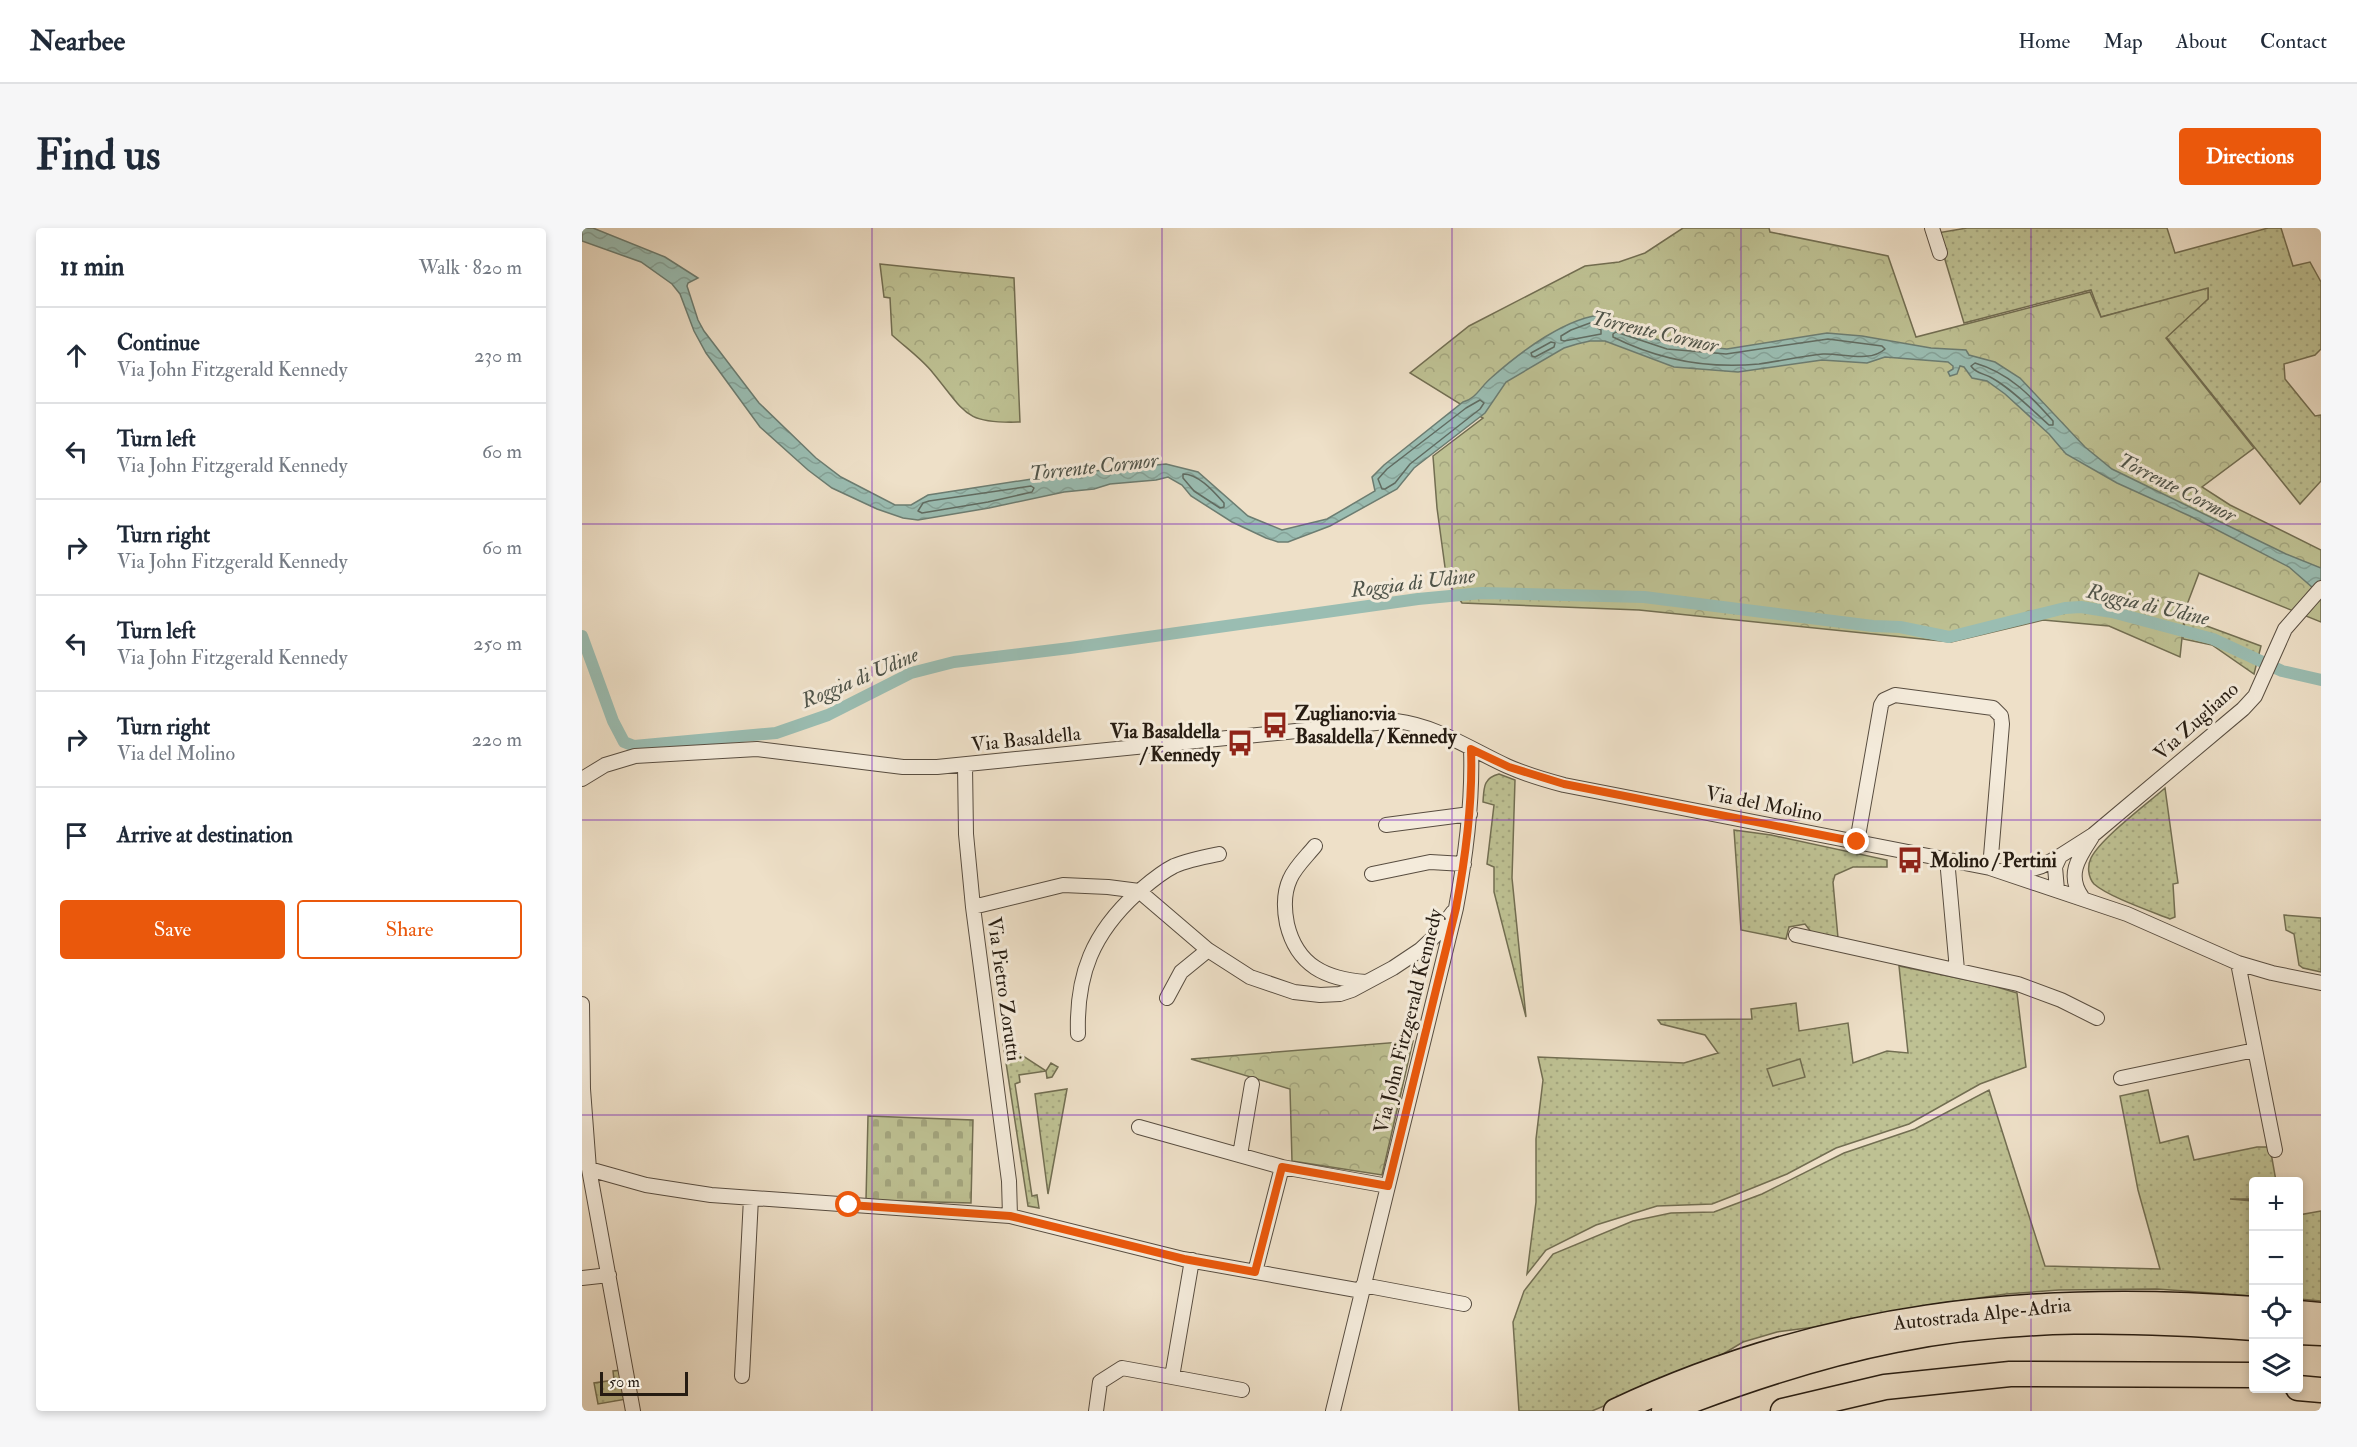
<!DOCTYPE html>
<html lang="en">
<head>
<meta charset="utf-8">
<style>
  body { margin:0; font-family:"IM FELL Double Pica",serif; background:#f6f6f7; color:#1f2937 }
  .controls { position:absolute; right:18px; bottom:18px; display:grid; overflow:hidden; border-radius:6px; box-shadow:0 3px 9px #0003 }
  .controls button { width:54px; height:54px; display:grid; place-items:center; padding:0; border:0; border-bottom:2px solid #e0e1e3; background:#fff; color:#1f2937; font:30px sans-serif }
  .scale { position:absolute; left:18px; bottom:15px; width:88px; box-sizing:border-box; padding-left:6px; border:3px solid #261c12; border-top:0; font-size:16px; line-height:21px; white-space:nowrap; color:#261c12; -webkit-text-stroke:4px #f4ebdb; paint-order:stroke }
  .stop { position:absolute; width:18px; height:18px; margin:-14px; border:4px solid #ea580c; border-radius:50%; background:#fff }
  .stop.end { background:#ea580c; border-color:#fff; box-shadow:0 2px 6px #0008 }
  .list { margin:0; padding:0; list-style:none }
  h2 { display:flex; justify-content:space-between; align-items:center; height:78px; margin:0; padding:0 24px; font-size:26px }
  h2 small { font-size:20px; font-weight:400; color:#747a83 }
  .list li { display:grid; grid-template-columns:39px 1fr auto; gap:18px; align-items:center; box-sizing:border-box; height:96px; padding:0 24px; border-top:2px solid #e0e1e3 }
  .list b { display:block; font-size:22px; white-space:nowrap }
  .list p { margin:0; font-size:20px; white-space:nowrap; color:#747a83 }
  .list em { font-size:20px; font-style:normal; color:#747a83 }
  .actions { display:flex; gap:12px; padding:18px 24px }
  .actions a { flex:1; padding:14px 0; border:2px solid #ea580c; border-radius:6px; text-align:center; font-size:21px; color:#ea580c }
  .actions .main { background:#ea580c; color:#fff }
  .icon { flex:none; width:33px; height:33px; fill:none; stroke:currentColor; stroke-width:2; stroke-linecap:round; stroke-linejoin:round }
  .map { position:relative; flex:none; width:1739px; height:1183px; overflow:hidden; border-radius:6px }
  header { display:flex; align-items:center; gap:36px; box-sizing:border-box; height:84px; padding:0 30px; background:#fff; border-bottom:2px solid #e0e1e3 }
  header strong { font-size:28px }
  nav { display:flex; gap:33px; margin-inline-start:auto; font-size:21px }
  .intro { display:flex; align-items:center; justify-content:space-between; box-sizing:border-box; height:144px; padding:0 36px }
  h1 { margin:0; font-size:42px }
  .button { padding:15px 27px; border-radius:6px; background:#ea580c; color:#fff; font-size:21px; font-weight:700 }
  main { display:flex; gap:36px; padding:0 36px }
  aside { flex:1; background:#fff; border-radius:6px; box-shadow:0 3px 9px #0003 }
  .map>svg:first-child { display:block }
  .grass { fill:url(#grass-dots); stroke:#726e52; stroke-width:1.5 }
  .forest { fill:url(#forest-crowns); stroke:#726e52; stroke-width:1.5 }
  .cemetery { fill:url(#cemetery-stones); stroke:#726e52; stroke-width:1.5 }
  .pitch { fill:#bec193; stroke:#726e52; stroke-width:1.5 }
  .water { fill:url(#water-waves); stroke:#6c7d72; stroke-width:1.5 }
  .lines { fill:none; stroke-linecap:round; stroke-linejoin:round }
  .shore { stroke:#606c62; stroke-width:1.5 }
  .canal { stroke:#9abdb2; stroke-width:12 }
  .street-casing { stroke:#584d40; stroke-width:16 }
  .highway-casing { stroke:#261c12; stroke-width:27 }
  .street { stroke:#f4ebdb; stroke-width:14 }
  .highway { stroke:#eee0c8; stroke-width:24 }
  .route { stroke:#ea580c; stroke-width:8 }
  .grid { fill:none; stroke:#7b2cbf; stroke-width:1.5; stroke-opacity:0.55 }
  .labels { text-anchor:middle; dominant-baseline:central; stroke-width:6; stroke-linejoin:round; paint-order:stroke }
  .poi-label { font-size:20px; font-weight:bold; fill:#261c12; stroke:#f4ebdb; text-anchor:start }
  .street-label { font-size:20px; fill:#261c12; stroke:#f4ebdb }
  .water-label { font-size:21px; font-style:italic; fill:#4f544a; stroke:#f4ebdb }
</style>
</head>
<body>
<header>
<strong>Nearbee</strong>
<nav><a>Home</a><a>Map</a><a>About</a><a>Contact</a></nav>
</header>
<div class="intro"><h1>Find us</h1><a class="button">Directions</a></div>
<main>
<aside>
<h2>11 min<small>Walk · 820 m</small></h2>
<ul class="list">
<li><svg class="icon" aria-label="ahead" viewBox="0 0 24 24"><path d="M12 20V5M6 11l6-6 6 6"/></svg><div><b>Continue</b><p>Via John Fitzgerald Kennedy</p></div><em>230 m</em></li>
<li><svg class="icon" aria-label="left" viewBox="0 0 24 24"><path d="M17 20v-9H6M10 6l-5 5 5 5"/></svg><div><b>Turn left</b><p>Via John Fitzgerald Kennedy</p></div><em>60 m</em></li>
<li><svg class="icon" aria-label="right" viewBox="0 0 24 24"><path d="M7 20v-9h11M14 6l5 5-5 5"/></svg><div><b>Turn right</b><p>Via John Fitzgerald Kennedy</p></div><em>60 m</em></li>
<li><svg class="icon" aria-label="left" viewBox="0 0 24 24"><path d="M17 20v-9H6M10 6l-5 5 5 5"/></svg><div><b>Turn left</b><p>Via John Fitzgerald Kennedy</p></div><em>250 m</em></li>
<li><svg class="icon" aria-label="right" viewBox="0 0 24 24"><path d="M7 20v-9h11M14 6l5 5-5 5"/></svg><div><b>Turn right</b><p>Via del Molino</p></div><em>220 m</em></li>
<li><svg class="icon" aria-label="arrive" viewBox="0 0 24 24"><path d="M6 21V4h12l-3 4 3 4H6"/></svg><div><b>Arrive at destination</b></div></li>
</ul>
<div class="actions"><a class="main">Save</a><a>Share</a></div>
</aside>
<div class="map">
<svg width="1739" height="1183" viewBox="0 0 1739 1183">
  <defs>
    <pattern id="grass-dots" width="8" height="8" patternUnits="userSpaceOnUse" patternTransform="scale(1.5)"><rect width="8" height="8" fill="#bec193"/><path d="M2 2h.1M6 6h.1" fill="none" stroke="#a3a57e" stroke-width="1.8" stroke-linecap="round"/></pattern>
    <pattern id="forest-crowns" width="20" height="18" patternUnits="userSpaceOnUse" patternTransform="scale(1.5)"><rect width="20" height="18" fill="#bec193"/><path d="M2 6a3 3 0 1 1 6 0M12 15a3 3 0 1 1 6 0" fill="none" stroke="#a3a57e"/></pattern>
    <pattern id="cemetery-stones" width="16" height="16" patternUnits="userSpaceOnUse" patternTransform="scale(1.5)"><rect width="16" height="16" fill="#bec193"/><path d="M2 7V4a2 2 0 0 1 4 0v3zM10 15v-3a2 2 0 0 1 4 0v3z" fill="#a3a57e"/></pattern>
    <pattern id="water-waves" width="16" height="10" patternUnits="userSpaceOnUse" patternTransform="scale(1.5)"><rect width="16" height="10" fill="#9abdb2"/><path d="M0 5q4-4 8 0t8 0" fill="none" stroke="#85a298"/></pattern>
  </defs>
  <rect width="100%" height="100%" fill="#eee0c8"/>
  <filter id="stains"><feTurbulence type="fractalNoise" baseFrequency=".00333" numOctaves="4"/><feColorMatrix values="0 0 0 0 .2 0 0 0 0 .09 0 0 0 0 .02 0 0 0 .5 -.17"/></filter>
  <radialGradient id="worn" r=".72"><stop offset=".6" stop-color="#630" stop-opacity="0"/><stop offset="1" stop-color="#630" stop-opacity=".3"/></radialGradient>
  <!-- grass -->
  <path class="grass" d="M1385,0H1585L1593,25L1686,0H1699L1711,38L1728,34L1739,54V121L1733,127L1702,136L1703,151L1733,188L1739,187V253L1718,276L1584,109L1626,71V61L1519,89L1509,62L1382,95L1355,5Z
    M1603,390L1679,418L1672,446L1630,417L1601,411Z
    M917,546L933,552L930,650L944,789L912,664V639L905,636L912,577L901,574C902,560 901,550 917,546Z
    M1583,560L1596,655L1591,656L1593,689L1588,691C1568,683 1527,669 1512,656C1506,649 1505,638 1509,630C1519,610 1565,576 1583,560Z
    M1152,602L1189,607L1305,632V639H1271L1253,647L1251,654L1256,710L1230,705L1223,696L1207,699L1204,711L1159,702Z
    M1702,687L1739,690V744L1721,740L1717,737L1712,706L1704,702Z
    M1317,738L1405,756L1435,765L1444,839L1398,856L1327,896L1254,920L1205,946L1148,969L1130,976L1075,978L1014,997L964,1022L945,1046L954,974V911L961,852L956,829L1102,835L1136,825L1123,807L1079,796L1076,792L1170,791L1169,781L1214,775L1217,803L1266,795L1271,835L1305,823L1326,825Z
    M421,815L464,843L469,835L476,839L470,849L465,850L464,843L437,847L438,854L433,856L450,968L455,967L457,980L446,978Z
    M485,861L466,966L453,866Z
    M1407,862L1463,1038L1578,1041L1556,962L1538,868L1566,862L1578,915L1606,908L1612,932L1675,919H1688L1694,953L1672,954L1671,971H1648L1671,973V1068L1575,1061L1477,1062L1424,1066L1347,1077L1233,1099L1195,1104L1161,1114L1131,1132L1010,1183H937L931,1094L942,1063L971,1026L1051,993L1089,985L1132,984L1180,966L1262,925L1333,901Z
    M1739,983V1073L1717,1071V987Z
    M40,1142L45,1171L16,1176L12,1155L32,1152L31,1143Z"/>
  <!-- forest -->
  <path class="forest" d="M1101,0H1187L1188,4L1306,28L1334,109L1508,64L1519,89L1626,60V71L1584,110L1672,220L1620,259L1648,277L1739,322V394L1617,345L1603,382L1598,429L1527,398L1461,392L1369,414L1057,382L880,375L865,354L855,280L851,228L901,190L828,145L887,98L1003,38L1037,34L1063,25Z
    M298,36L432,50L438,194C382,196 384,185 351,145C340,131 323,119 310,107L308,70L302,69Z
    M831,813L800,947L710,933L708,861L609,831Z"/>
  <!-- cemetery -->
  <path class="cemetery" d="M286,888L391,892L389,975L284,972Z"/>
  <!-- pitch -->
  <path class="pitch" d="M1218,831L1223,849L1191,858L1185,841Z"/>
  <!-- water -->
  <path class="water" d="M0,0H11L83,29L116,50L106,55L105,58L116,92L122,103L177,175L234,230L259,249L313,277H329L346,267L482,246L584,236L616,244L666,288L700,302L745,291L793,263L790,249L802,237L881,174C894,171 899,158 909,150C936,126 988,85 1026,87L1015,93L1087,115L1145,121L1245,105L1280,108L1349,120L1384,122L1387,127L1413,134L1438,150L1503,219L1530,241L1704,326L1739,340V367L1707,339L1610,289L1535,255L1484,226L1467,206L1423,166L1405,153L1390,150L1382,139L1378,138L1375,146L1368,148L1366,144L1371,141V138L1366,134L1303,129L1285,135L1240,132L1156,144L1092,139L1023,113H1008L995,116L982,120L924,154L903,185L832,240L815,261L748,298L706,314H696L684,310L650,294L609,268L600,257L586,249L574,252L528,256L512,261L482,264L407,280L336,292L321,290L295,281L250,260L226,242L178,199L124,125L112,103L98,66L90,56L59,34L0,13Z"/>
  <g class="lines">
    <!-- shore -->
    <path class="shore" d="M1008,95L1019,102V106L982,113L979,112V108L989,102Z
      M1034,104L1085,121L1144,126L1246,111L1300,118L1303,121C1288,135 1260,125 1241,126C1220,128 1199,133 1177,136C1126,141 1077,132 1031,109V106Z
      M969,114L973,115L972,119L953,129L950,128L949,125Z
      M1393,135C1427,145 1448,167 1471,193V197H1467C1449,181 1431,162 1410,150C1402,145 1394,146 1389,138Z
      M898,172L902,175L898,181L828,236L813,255L803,261H800L796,251L805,241L884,180Z
      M601,246C617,246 632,264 642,275V279L638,280L612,263L601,250Z
      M449,258L452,260L450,264L406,274L340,285L336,283L341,275L347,273Z"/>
    <!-- canal -->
    <path class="canal" d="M0,408L31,493L42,514L52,518L194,505L246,487L329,445L372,434L488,420L836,371L900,365L1062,369L1291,398L1318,399L1367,409L1483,380L1499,379L1530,384L1631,411L1700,443L1739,452"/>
    <!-- street casing -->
    <g class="street-casing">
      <path id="street" d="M1350,0L1358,25
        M383,538L384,606L391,679L427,953L428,988
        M0,551L23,537L53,528L175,521L321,539H355L814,493C855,498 888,521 925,538C943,546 963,552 982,557L1408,640L1545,686L1656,735L1690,745L1739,755
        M804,597L888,586
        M1275,614L1299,477L1302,472L1313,467L1411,480L1419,488L1420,496L1408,640
        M733,618C725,628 713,639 708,651C701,666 702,681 705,696C715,738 744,751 784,754
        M1365,631L1375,742
        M790,646L848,634L882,636
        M1431,647L1460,638L1478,628
        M1475,662L1473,639L1478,628L1511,607L1661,481L1673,468L1703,401L1739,360
        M1500,669C1484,647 1497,629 1510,609
        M391,679L481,657L526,659L557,663L626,722L668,749L712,764L738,767L758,766L770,762L811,740L838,722L854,707L871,684
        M1214,707L1436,756L1479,772L1515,790
        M1656,735L1693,922
        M585,770L599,744L626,722
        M0,776L1,861L7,941L51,1183
        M496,806C494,746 511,705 555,665C567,655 578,645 592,638C606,632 622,629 637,626
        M1539,850L1673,822
        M557,899L700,939
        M658,927L670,856
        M7,941L64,957L129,967L428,988L601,1031L780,1063
        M610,1032L590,1149L660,1162
        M673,1044L700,939L806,958
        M0,1050L27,1047
        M781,1057L882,1076
        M160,1148L169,970
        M514,1183L518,1154L540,1140L590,1149
        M751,1183L874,680C884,627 891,575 889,521"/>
    </g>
    <!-- highway casing -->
    <g class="highway-casing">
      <path id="highway" d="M1716,1085L1739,1087
        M1716,1104L1739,1105
        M1716,1160L1739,1162
        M1034,1183C1238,1087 1448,1064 1672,1081
        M1082,1183C1158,1153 1232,1128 1313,1112C1430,1088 1553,1091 1672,1100
        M1201,1183L1303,1159L1428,1146L1672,1147"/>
    </g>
    <!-- street -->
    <use href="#street" class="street"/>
    <!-- highway -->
    <use href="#highway" class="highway"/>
  </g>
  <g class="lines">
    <!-- route -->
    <path class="route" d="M267,977L428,988L602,1031L673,1044L700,939L806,958L874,680C884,627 891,575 889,521L927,539L982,556L1275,614"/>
  </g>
  <!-- grid -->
  <path class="grid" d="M290,0V1183M580,0V1183M870,0V1183M1159,0V1183M1449,0V1183M0,296H1739M0,592H1739M0,887H1739"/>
  <!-- icons -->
  <defs>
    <g id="bus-bare" transform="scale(2.07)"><path d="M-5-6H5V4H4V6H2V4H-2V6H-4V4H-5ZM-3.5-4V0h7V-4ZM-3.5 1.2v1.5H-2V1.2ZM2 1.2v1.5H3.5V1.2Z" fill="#8f2418" stroke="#f4ebdb" stroke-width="2.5" paint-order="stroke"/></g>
  </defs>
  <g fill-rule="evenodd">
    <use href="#bus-bare" x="693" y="497"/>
    <use href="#bus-bare" x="658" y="515"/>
    <use href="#bus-bare" x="1328" y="632"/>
  </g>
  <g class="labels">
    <!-- poi labels -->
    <g class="poi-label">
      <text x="713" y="485">Zugliano:via<tspan x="713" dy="23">Basaldella / Kennedy</tspan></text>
      <text x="638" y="503" text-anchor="end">Via Basaldella<tspan x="638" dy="23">/ Kennedy</tspan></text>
      <text x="1348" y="632">Molino / Pertini</text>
    </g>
    <!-- street labels -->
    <g class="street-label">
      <text transform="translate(1614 493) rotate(-42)">Via Zugliano</text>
      <text transform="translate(444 511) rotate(-6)">Via Basaldella</text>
      <text transform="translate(1182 576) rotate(11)">Via del Molino</text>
      <text transform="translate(422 761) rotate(82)">Via Pietro Zorutti</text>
      <text transform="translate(826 793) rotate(-76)">Via John Fitzgerald Kennedy</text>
      <text transform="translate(1400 1086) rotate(-6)">Autostrada Alpe-Adria</text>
    </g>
    <!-- water labels -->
    <g class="water-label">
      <text transform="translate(1073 104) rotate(13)">Torrente Cormor</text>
      <text transform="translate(512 239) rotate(-6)">Torrente Cormor</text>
      <text transform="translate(1595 260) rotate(27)">Torrente Cormor</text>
      <text transform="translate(831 355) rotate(-7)">Roggia di Udine</text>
      <text transform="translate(1566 377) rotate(13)">Roggia di Udine</text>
      <text transform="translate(278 450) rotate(-23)">Roggia di Udine</text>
    </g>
  </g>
  <rect width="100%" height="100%" filter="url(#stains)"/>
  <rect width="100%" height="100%" fill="url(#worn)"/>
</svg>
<div class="controls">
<button>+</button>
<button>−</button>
<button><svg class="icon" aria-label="locate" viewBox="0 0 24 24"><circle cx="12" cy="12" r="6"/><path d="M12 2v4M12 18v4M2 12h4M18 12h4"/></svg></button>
<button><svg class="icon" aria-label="layers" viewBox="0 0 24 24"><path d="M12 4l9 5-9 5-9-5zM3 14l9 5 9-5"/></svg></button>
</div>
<div class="scale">50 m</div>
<div class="stop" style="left:267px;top:977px"></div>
<div class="stop end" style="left:1275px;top:614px"></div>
</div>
</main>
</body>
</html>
